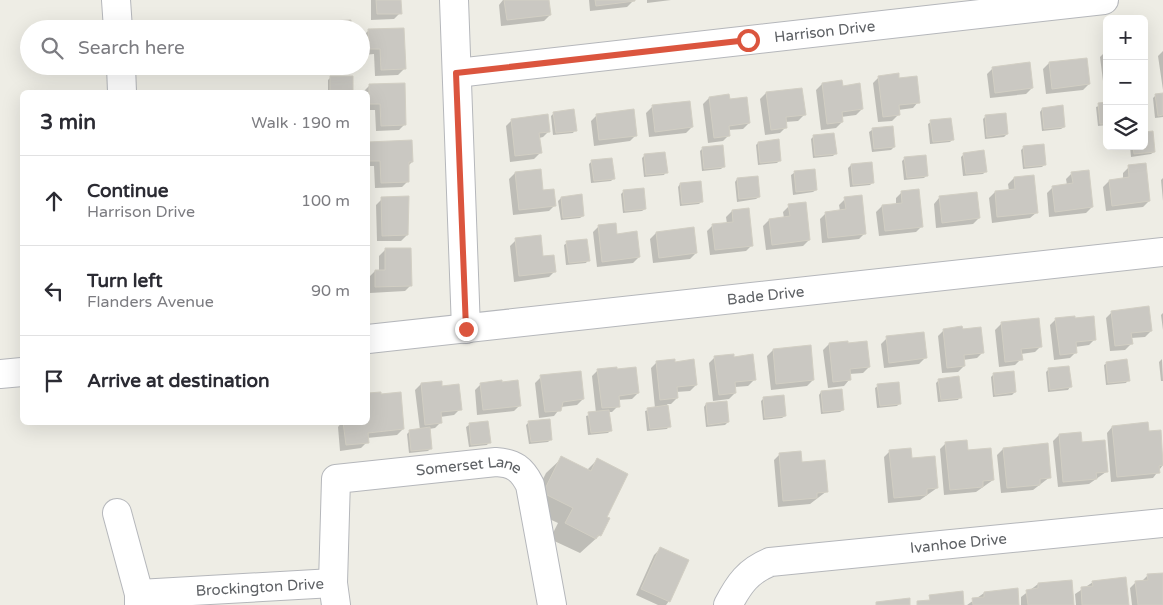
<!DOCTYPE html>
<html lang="en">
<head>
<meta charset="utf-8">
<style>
  body { margin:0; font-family:"Varela Round",sans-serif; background:#f2f2f3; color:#2b2b33 }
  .controls { position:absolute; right:15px; top:15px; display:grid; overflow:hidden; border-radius:8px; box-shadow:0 5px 20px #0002 }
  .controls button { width:45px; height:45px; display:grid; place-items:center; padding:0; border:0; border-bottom:1px solid #e1e1e2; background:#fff; color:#2b2b33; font:25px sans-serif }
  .stop { position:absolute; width:15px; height:15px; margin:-11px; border:4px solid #db553e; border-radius:50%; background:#fff }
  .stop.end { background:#db553e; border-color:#fff; box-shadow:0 1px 5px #0008 }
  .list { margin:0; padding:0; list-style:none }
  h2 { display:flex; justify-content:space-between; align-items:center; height:65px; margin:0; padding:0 20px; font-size:21px }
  h2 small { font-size:16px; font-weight:400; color:#7c7c81 }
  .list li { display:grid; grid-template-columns:32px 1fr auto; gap:15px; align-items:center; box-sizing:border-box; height:90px; padding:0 20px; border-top:1px solid #e1e1e2 }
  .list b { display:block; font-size:19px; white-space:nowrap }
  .list p { margin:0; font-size:16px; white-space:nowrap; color:#7c7c81 }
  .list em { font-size:16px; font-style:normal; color:#7c7c81 }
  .icon { flex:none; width:28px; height:28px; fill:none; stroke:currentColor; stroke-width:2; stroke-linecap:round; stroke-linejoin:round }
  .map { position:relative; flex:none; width:1163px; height:605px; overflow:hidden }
  .search { position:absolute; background:#fff; box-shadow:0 5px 20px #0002; left:20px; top:20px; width:350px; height:55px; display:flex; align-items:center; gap:12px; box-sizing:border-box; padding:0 18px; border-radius:28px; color:#7c7c81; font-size:19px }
  .panel { position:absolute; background:#fff; box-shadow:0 5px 20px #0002; left:20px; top:90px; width:350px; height:335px; border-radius:8px }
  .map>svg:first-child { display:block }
  .shadow { fill:#0003 }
  .building { fill:#cac8c2; stroke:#d2cfc4 }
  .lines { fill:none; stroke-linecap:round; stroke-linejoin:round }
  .minor-casing { stroke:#b5b7bb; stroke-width:30 }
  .minor { stroke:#fff; stroke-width:28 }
  .route { stroke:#db553e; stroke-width:6 }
  .labels { text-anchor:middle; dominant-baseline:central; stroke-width:4; stroke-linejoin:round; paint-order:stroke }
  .street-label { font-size:15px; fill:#5d6064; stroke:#fff }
</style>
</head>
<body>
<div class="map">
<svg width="1163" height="605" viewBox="0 0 1163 605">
  <rect width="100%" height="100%" fill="#eeede5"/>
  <!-- shadow -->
  <path class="shadow" d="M371,0H400V13L394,19L371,20Z
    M503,0H548L550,15L544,21L501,26L499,5Z
    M589,0H633V1L627,7L590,11Z
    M647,0H671L647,3Z
    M369,30L404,69L398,75L375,76L374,54L363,55V36Z
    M1106,51L1107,96L1105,97L1100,57Z
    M1163,51V90L1158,56Z
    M1049,63L1089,84L1083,90L1046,94L1043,69Z
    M993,68L1032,88L1026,94L990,98L987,74Z
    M352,77V92H328V80L330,78Z
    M879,77L898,80L918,102L913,108L898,110V115L892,121L878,122L873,83Z
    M822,84L842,87L862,109L856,115L841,117L842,122L836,128L821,130L816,90Z
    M369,86L405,124L399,130L376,131L375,110H368V92H363Z
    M766,93L804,115L798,121L785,122L786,127L780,133L765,135L760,99Z
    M1156,95H1163V117L1155,118L1153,98Z
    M709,98L749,123L743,129L728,130L729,135L723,141L708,143L703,104Z
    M1107,103V125L1098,126L1096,107Z
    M652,107L692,127L686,133L649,137L646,113Z
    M1042,109L1064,127L1061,129L1042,131L1040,112Z
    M554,113L575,130L573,133L553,135L551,116Z
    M597,115L636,135L630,141L594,146L591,121Z
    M985,117L1007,134L1004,137L985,139L983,119Z
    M512,120L549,131L543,137L539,138L540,153L534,159L510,162L506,126Z
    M931,122L953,139L950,142L930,144L928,124Z
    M872,130L894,147L891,150L872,152L869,132Z
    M814,136L835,154L833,156L813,158L811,139Z
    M369,143L412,162L408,166V181L402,187L375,188L374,166H368Z
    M758,143L780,160L777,163L758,165L756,145Z
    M1130,146H1144L1154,152L1151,154L1131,157Z
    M1024,147L1045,164L1042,167L1023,169L1021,150Z
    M702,149L724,166L721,169L702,171L700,151Z
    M964,154L986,171L983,174L963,176L961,157Z
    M645,155L666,172L664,175L644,177L642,158Z
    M905,158L927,175L924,178L904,180L902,161Z
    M592,161L614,178L611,181L591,183L589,164Z
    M870,163L873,182L870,185L850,187L848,168L851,165Z
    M1129,167L1149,201L1143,207L1106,211L1103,187L1109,181L1123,179V173Z
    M813,170L816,190L813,192L793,195L791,175L794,173Z
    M540,171L542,191L555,205L549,211L513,215L509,179L515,173Z
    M1072,173L1092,207L1086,213L1049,217L1047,193L1053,187L1067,185L1066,179Z
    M1014,178L1036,213L1030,218L992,223L989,198L995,192L1009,191L1008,184Z
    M1163,178V201L1161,180Z
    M737,179L759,197L756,199L737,202L735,182Z
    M680,184L702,201L699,204L680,206L678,187Z
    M624,191L645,209L642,211L623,213L621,194Z
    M902,192L922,226L916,232L879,236L876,212L882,206L896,205V198Z
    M561,198L583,216L580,218L561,220L558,201Z
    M939,198L979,218L973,224L936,228L934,204Z
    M382,199L407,235L401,241H377L376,205Z
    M845,199L865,233L859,239L822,243L820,219L826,213L840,211L839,205Z
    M789,206L809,240L803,246L766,250L763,226L769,220L784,218L783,212Z
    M732,211L752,245L746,251L710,255L707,231L713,225L727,224L726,217Z
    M599,226L616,235L639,257L633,263L597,267L593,232Z
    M656,233L696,253L690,259L653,263L650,239Z
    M516,240L542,257L555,271L549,277L514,282L510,246Z
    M567,243L588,260L586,263L566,265L564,245Z
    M385,250L411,285L405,291L370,293L369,277L375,271H379V256Z
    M1112,312L1151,331L1145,337L1131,338V344L1125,350L1110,351L1106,318Z
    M1163,313V330L1161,315Z
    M1056,319L1095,339L1089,345L1075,347L1076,352L1070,358L1054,360L1050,325Z
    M1038,320L1041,346L1035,352L1021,354V359L1015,365L999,367L995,330L1001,324Z
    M944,330L983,352L977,358L963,360L964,366L958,372L942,373L938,336Z
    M887,338L925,358L919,364L884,368L881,344Z
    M847,342L869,367L863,373L849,374V380L844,386L828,388L823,350L829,344Z
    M773,350L813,380L807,386L771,390L767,356Z
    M715,357L754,380L748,386L735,387V393L729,399L713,401L709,363Z
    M1162,359L1163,381H1161L1159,362Z
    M657,362L674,363L696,385L690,391L676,392L677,398L671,404H667L669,426L667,429L647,431L645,411L655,408L651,368Z
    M1107,363L1128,380L1126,383L1106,385L1104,365Z
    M1049,369L1070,387L1068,390L1048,392L1046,372Z
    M598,370L638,393L632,399L618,400V406L612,412H608L610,431L608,433L588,435L586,416L596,413L592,376Z
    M993,375L1015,392L1012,395L993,397L991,377Z
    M541,377L583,399L577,405L561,407L554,416L539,418L535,383Z
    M939,380L960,397L958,400L938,402L936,383Z
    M421,384L441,387L460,409L454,415L440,417L441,422L435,428L429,429L431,448L428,451L409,453L407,434L410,431L420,430L415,390Z
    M481,384L520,405L514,411L477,415L475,390Z
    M878,386L900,403L897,406L877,408L875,388Z
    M821,392L843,410L840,412L821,414L819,395Z
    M400,393L403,429L397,435L367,438V442L361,448L340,451L338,427L342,422H368V395Z
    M764,398L785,416L782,418L763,420L761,401Z
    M706,404L728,422L725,425L706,427L704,407Z
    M487,422L489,442L487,445L469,447L466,427L469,425Z
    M529,422L551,439L548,442L529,444L526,425Z
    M1112,427L1148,432L1160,431L1163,465L1153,478L1111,482L1107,433Z
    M1059,435L1081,443L1106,472L1089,484L1058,487L1053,441Z
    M946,443L967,452L993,480L976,492L944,495L940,449Z
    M1003,449L1050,477L1033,490L1001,493L997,455Z
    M890,451L937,488L920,500L888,503L884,457Z
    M780,454L827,491L810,504L778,507L774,460Z
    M562,458L587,470L597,460L605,517L600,535L580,553L550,539L558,523L528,509L546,473Z
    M660,549L669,601L666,605H658L636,595L654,555Z
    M1163,574V605H1132L1130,588L1136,582L1142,581L1148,575Z
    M1093,582L1128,605H1076L1075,594Z
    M1038,584L1073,605H1021V597Z
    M984,593L1018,605H967Z"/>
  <!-- building -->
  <path class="building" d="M376,0H401L402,14H377Z
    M504,0H549L551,15L507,20Z
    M595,0H635V1L596,6Z
    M351,20V29H327V21Z
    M404,28L406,69L381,70L380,49H369L368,29Z
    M1087,58L1090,84L1052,89L1049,62Z
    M1030,62L1033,88L995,93L992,67Z
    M899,73V78L917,76L920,103L899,105L900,115L883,117L878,76Z
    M330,76H353V92H330Z
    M842,80L843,86L860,83L863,109L842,112L843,122L827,124L822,83Z
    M405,83L406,125L381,126L380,104H369V84Z
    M802,88L806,115L786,117L787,128L771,130L766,92Z
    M1163,93V115L1158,116L1155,94Z
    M729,94L730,99L747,97L750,123L729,126L730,136L714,138L709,97Z
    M690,101L693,127L655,132L652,105Z
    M1107,102V124H1100L1098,103Z
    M1063,105L1065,127L1044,129L1042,108Z
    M574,109L577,131L556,133L553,112Z
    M634,109L637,136L599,140L596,114Z
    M1006,113L1008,134L987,137L985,115Z
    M548,114L550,132L539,133L542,153L515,156L511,119Z
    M951,118L954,140L933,142L930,120Z
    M893,126L895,147L874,149L872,128Z
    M1153,131L1155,152L1134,154L1133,146H1144V132Z
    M834,133L837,154L815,156L813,135Z
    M779,139L781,161L760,163L758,142Z
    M412,140L413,162H409V182L381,183L380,161H369L368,142Z
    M1044,144L1046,165L1025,167L1023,146Z
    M723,145L725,167L704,169L702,147Z
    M984,150L987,172L966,174L963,153Z
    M665,152L668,173L646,175L644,154Z
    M926,155L928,176L907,178L904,157Z
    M612,158L615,179L594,181L591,160Z
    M872,162L874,183L853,185L851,164Z
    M1146,163L1150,201L1112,206L1109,180L1129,177L1128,165Z
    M541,169L543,190L554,189L556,206L519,210L515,172Z
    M815,169L817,190L796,192L794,171Z
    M1089,170L1093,207L1055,212L1052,186L1073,183L1071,172Z
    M1034,175L1038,213L997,217L995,191L1015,189L1014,177Z
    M758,176L760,197L739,199L737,178Z
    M701,181L703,202L682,204L680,183Z
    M644,188L646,209L625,211L623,190Z
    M919,189L923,227L885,231L882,205L902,203L901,191Z
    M977,192L980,218L942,223L939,196Z
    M582,194L584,216L563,218L561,197Z
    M862,195L866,234L828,238L825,212L846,209L844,197Z
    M409,196L408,235L382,236L381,197Z
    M806,202L810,240L772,245L769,219L790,216L788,204Z
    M749,208L753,246L715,250L712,224L733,222L732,210Z
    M616,223L617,234L637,231L640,257L602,262L598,225Z
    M694,227L697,253L659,258L656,232Z
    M541,235L543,256L554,255L556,272L519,276L515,238Z
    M587,239L590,261L569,263L566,241Z
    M385,248H411L412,286L375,287V270H385Z
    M1149,306L1152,331L1131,333L1133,344L1115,346L1111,311Z
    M1075,316V318L1094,316L1096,340L1076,342L1077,353L1060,355L1055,318Z
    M1039,318L1042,347L1021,349L1023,360L1005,362L1001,322Z
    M962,326L963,329L981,327L984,353L964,355L965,366L947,368L943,329Z
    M924,332L927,358L889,363L886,336Z
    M848,341V343L867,341L870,367L850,369L851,380L833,382L829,343Z
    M811,345L814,380L776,384L773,349Z
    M734,354V357L753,354L756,380L735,382L736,393L719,395L714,356Z
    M675,359V362L694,359L697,385L677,387L678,398L660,400L656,361Z
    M1127,359L1130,381L1108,383L1106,362Z
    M1069,366L1072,387L1050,390L1048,368Z
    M617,367V369L636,367L639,393L619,396L620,407L602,408L597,369Z
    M581,371L584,399L563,402L561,411L545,412L540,375Z
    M1014,371L1016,392L995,395L993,373Z
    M959,376L962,398L941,400L938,379Z
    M502,380V382L518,380L521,406L483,410L480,383Z
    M442,381V386L459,384L462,410L441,412L442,423L425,425L421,383Z
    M899,382L901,404L880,406L877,384Z
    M842,389L844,410L823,412L821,391Z
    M381,392V394L401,392L404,429L368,433L369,443L346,445L343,422H368V393Z
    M784,395L786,416L765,418L763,397Z
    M727,401L729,422L708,425L706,403Z
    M668,405L671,427L650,429L647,408Z
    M609,410L612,431L591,433L588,412Z
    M550,419L552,440L531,442L528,421Z
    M488,421L491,443L471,445L469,423Z
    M1148,422L1149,431L1161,430L1163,465L1159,466L1160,473L1117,477L1112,426Z
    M430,427L432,449L411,451L409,430Z
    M1081,432L1082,442L1105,440L1108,472L1096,473L1097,479L1063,482L1059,434Z
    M967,440L968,450L991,448L994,480L983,481V487L950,490L945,442Z
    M1048,443L1051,478L1040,479V485L1007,488L1003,448Z
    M911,448L912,458L935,456L938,488L927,489V495L894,498L889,450Z
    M801,451L802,462L825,460L828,492L817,493V498L783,501L779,453Z
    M561,456L591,471L597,458L628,474L607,517L610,518L601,536L598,535L596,539L565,523L573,508L543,493Z
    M660,547L689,560L670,602L641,589Z
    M1163,573V605H1138L1135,581L1148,580L1147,574Z
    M1126,577L1129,605H1082L1081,587L1093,586L1092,581Z
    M1072,580L1074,605H1028L1026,590L1038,588V583Z
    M1018,588L1019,605H973L972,598L984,597V592Z
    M963,591L964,605H917V601L930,600L929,595Z
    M910,598V605H876V602Z"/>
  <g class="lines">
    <!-- minor casing -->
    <g class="minor-casing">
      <g id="minor">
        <path d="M116,0L118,29"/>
        <path d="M454,0L466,329"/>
        <path d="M121,66L122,92"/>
        <path id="s1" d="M457,73L1104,0"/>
        <path id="s2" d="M368,339L1163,252"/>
        <path d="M0,374L22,372"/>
        <path d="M117,513L139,594"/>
        <path id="s3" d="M139,605V594L333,583"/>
        <path id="s4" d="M336,605L333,583L336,479L496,462C514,463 522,469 530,485L552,605"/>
        <path id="s5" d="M728,605C739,584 748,571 770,562L1163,523"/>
      </g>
    </g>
    <!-- minor -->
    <use href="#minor" class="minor"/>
  </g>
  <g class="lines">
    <!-- route -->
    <path class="route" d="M466,329L456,73L748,40"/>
  </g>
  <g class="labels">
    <!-- street labels -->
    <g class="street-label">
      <text stroke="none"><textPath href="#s1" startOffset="370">Harrison Drive</textPath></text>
      <text stroke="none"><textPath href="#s2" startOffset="400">Bade Drive</textPath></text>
      <text stroke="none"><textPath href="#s4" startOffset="260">Somerset Lane</textPath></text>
      <text stroke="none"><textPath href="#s5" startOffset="251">Ivanhoe Drive</textPath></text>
      <text stroke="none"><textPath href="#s3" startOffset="132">Brockington Drive</textPath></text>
    </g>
  </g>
</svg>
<div class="controls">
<button>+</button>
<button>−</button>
<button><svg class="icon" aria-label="layers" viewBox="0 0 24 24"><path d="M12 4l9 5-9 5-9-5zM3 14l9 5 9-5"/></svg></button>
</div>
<div class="stop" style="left:748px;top:40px"></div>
<div class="stop end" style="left:466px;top:329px"></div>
<div class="search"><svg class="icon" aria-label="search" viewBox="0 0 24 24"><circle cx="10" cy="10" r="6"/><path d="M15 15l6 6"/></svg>Search here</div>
<section class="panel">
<h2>3 min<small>Walk · 190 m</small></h2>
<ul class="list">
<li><svg class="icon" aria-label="ahead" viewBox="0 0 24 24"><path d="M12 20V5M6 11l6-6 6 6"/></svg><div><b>Continue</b><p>Harrison Drive</p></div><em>100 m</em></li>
<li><svg class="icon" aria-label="left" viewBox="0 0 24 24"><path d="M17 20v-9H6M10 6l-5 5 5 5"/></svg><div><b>Turn left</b><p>Flanders Avenue</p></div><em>90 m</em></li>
<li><svg class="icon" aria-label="arrive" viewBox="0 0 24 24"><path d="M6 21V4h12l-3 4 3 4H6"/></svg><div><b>Arrive at destination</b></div></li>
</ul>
</section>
</div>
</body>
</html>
